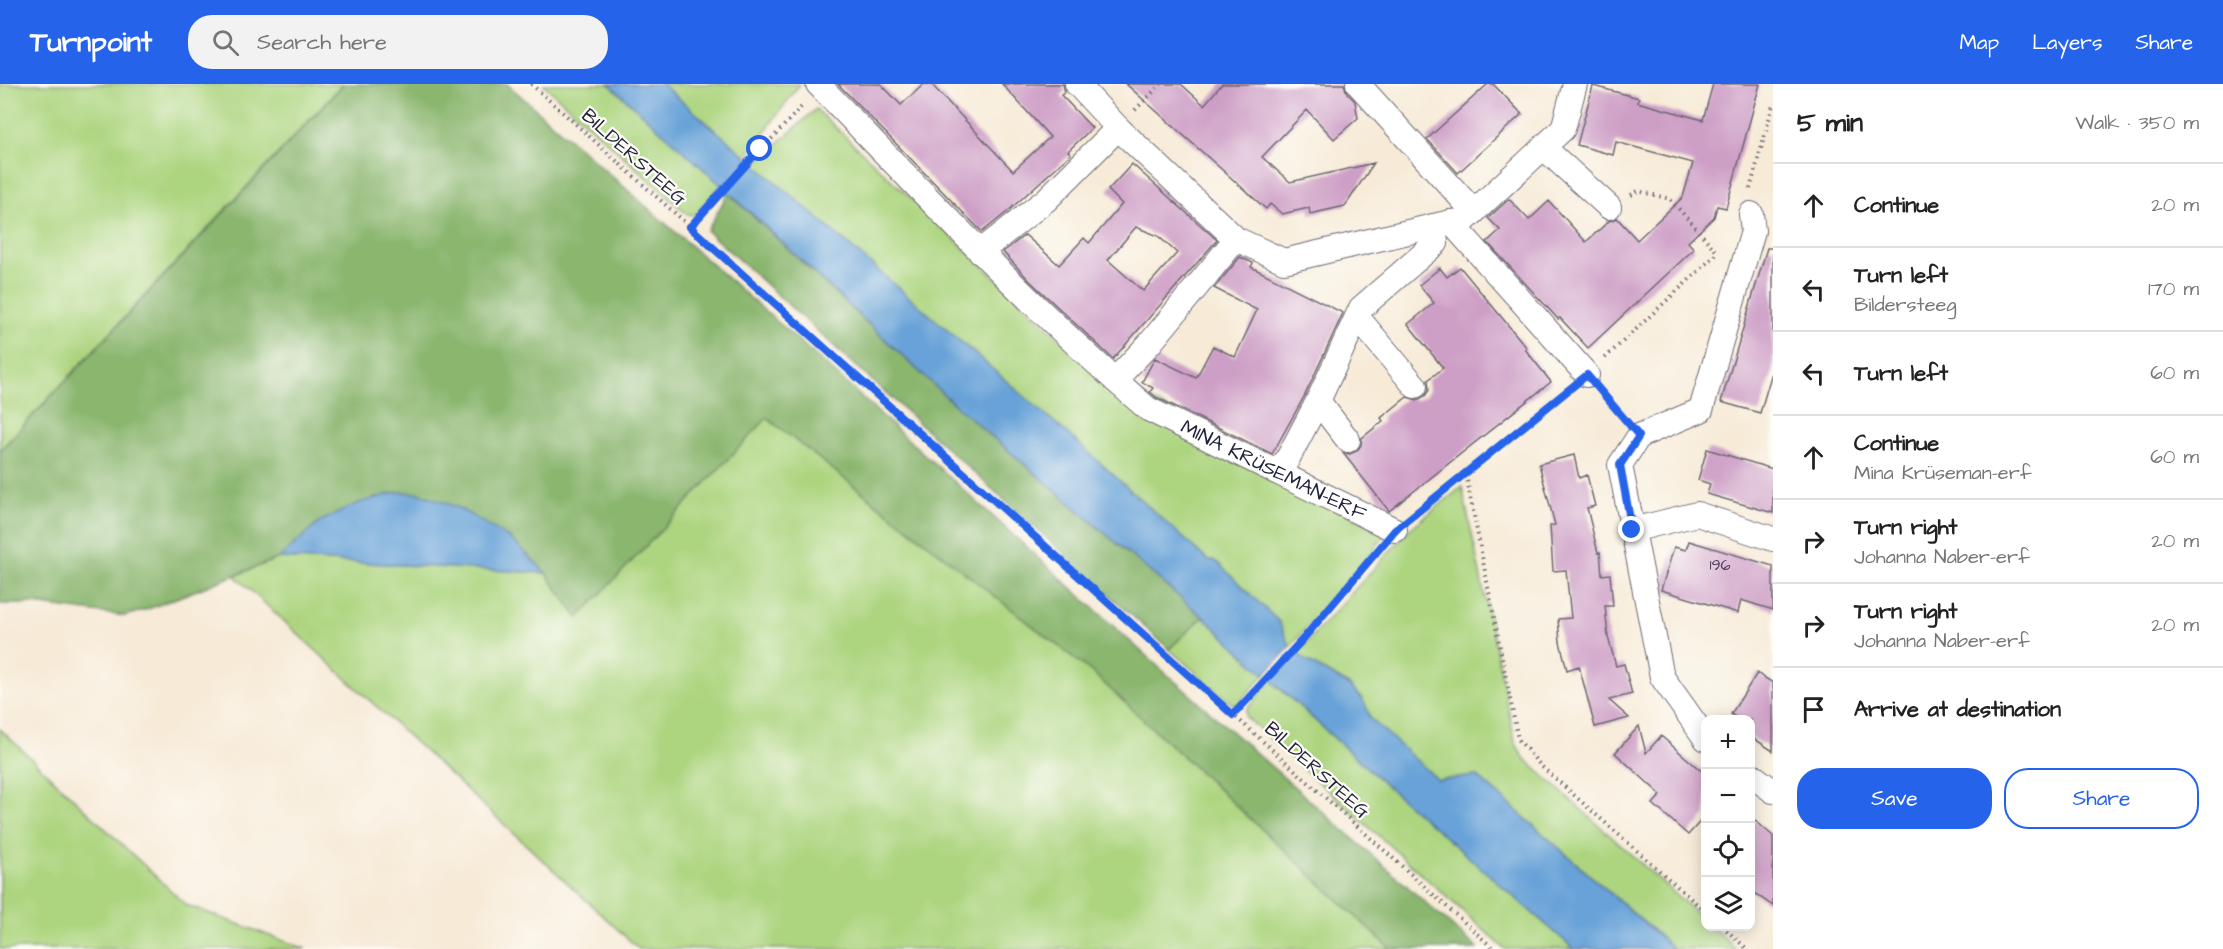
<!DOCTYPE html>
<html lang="en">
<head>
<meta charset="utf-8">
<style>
  body { margin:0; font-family:"Architects Daughter",sans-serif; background:#f2f2f2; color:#222 }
  .controls { position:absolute; right:18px; bottom:18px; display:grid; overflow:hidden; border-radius:12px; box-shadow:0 3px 15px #0003 }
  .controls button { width:54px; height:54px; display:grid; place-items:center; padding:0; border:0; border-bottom:2px solid #e0e0e0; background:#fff; color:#222; font:30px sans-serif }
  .stop { position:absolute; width:18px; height:18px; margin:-14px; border:4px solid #2563eb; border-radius:50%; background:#fff }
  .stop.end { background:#2563eb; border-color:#fff; box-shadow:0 2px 6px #0008 }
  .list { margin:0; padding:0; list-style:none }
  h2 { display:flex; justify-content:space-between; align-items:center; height:78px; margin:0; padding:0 24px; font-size:26px }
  h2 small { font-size:20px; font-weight:400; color:#767676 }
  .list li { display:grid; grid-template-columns:39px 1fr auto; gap:18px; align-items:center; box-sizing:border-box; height:84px; padding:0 24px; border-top:2px solid #e0e0e0 }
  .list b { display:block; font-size:22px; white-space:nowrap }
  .list p { margin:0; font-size:20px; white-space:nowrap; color:#767676 }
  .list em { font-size:20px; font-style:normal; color:#767676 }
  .actions { display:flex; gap:12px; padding:18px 24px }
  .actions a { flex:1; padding:14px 0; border:2px solid #2563eb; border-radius:24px; text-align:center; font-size:21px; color:#2563eb }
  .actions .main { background:#2563eb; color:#fff }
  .icon { flex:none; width:33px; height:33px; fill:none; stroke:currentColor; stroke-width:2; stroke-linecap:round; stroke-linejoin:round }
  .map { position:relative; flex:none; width:1773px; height:865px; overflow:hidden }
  header { display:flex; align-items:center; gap:36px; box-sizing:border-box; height:84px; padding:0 30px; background:#2563eb; color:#fff }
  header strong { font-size:28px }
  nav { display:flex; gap:33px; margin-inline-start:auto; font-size:21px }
  .search { width:420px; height:54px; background:#f2f2f2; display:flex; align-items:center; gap:15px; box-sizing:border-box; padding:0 21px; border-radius:24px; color:#767676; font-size:22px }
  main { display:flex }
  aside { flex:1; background:#fff }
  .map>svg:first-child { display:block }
  .green { fill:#add580; stroke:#687c5e; stroke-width:1.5 }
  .forest { fill:#8ab66e; stroke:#566c54; stroke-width:1.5 }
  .water { fill:#68a2d8; stroke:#45628a; stroke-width:1.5 }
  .building { fill:#cd9ec6; fill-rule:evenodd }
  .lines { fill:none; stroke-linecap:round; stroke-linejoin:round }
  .street-casing { stroke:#6d6872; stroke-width:26 }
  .path { stroke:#6d6872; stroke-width:4; stroke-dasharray:1.5 4.5; stroke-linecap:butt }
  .street { stroke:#fff; stroke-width:24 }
  .route { stroke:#2563eb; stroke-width:8 }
  .labels { text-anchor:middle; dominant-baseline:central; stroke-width:4.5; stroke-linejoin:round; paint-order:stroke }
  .number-label { font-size:16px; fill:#4d415e }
  .street-label { font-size:20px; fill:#22223b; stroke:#fdfcf7 }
</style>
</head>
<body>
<header>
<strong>Turnpoint</strong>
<div class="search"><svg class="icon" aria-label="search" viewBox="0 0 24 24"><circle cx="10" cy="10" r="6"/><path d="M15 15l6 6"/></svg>Search here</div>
<nav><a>Map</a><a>Layers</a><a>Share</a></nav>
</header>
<main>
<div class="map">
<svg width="1773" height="865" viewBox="0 0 1773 865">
  <rect width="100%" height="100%" fill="#fdfcf7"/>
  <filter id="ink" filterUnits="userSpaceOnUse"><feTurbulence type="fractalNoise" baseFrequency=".0167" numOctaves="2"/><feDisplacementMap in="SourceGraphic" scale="12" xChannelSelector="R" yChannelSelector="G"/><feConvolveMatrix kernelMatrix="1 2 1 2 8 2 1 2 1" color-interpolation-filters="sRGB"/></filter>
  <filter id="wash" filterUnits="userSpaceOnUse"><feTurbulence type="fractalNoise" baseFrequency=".008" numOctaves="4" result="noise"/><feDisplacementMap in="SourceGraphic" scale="24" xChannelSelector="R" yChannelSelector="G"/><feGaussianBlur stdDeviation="1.35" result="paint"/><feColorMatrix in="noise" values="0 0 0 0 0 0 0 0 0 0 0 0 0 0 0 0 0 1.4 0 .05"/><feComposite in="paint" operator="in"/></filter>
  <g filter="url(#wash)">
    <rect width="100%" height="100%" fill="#f7ebd8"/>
    <!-- green -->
    <path class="green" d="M0,0H343L0,366Z
      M543,0H609L721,101L695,131L687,130Z
      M662,0H800L746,73Z
      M816,25L1084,277L1386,451L1290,563L1213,476L1209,478L1068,350L754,81Z
      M767,334L1093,589L1391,865H639L235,492L279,474L546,489L578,533Z
      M1462,403L1515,658L1524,674L1705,837L1706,842L1712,843L1736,865H1674L1477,692L1438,696L1370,634L1361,613L1348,600L1305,576L1297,569L1411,444Z
      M1203,533L1263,588L1266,589L1237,621L1231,619L1169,565Z
      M1273,595L1274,599L1388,703L1574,865H1505L1246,633V626Z
      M0,645L186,821L306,865H0Z"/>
    <!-- forest -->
    <path class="forest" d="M344,0H507L816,272L1153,578L1478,865H1391L1093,589L767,334L578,534L546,489L511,455L321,437L279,474L148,525L125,532L33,520H0V367Z
      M728,109L954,320L1203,533L1169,565L707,147Z"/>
    <!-- water -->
    <path class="water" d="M609,0H662L1068,350L1209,477L1213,476L1218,479L1279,538L1290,563L1266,589H1263L1203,533L954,320L721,101Z
      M397,408L419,409L457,423L511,455L546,489L279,474L321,437L361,418Z
      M1297,569C1322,592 1362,596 1370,634L1438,696L1477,692L1674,865H1574L1388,703L1274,599L1273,595Z"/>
    <g id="blocks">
      <!-- building -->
      <path class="building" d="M838,0H881L901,21L924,0H931L1013,87L1050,53L1002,0H1063L1065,8L1061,11L1092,44L1068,67L1071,70L1061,79L1006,129L982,148Z
        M1126,0H1181L1204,21L1222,0H1344L1347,9L1355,17L1358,34L1334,55L1307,26L1262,73L1290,98L1374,79L1345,122L1310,130L1309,124L1282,130L1270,120L1266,125Z
        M1488,0H1493L1522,30L1458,89L1427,55Z
        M1713,0H1760L1726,124L1717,122L1714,133L1688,158L1694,165L1588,264L1560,234L1558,235L1487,158L1500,146L1488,134L1509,115L1529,136L1549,117L1586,158L1609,137L1617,134L1637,156L1683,113L1693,79L1616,58L1613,71L1577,61L1593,2L1639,14L1637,18L1703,36Z
        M1132,80L1217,156L1113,275L1030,197L1003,168L1025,151L1059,181L1084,154L1089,159L1122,120L1108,106ZM1136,143L1158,152L1177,169L1143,207L1108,176Z
        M1767,164H1773V285L1760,329L1721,318Z
        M1240,173L1253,179L1251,183L1343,229L1305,311L1272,370L1156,313L1150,308L1153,304L1142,298L1155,274L1196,294L1213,262L1235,273L1257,226L1214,204Z
        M1460,183L1527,264L1525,265L1551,298L1389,427L1343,369L1350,370L1357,367L1361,361L1362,354L1383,337L1381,334L1407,313L1417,316L1425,312L1429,306L1428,296L1443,284L1408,240L1434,219L1419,201L1440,184L1447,193Z
        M1707,365L1773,385V429L1707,410L1710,400L1698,396Z
        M1574,371L1579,394L1587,391L1595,422L1587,424L1598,469L1600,468L1602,491L1610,490L1613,522H1605L1608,553L1616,582L1624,580L1632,610L1609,616L1629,634L1595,643L1579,582L1567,586L1560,558L1558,535L1571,534L1566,486L1553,487L1550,442L1555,441L1539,380Z
        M1689,457L1773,482V526L1741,516L1738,529L1661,506L1674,463L1686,466Z
        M1757,589L1773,599V667L1750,652V636H1740L1731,630Z
        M1639,642L1646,669L1661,652L1706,691V731L1688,751L1653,720L1661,711L1615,669Z
        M1750,732L1773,752V822L1750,806Z"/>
    </g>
  </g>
  <g filter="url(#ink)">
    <use href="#blocks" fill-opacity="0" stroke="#6d6872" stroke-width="1.5"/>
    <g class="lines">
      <!-- street casing -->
      <g class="street-casing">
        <g id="street">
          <path id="s1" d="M818,0C925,111 1031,224 1148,325L1395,446"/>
          <path d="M1077,0L1118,44L1236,155L1284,177L1451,138L1464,137L1563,45L1575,0"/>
          <path d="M1358,0L1474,128"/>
          <path d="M1544,64L1609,123"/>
          <path d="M1451,138L1587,291"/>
          <path d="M980,168L1046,116L1118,44"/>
          <path d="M1358,234L1415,302"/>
          <path d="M1115,296L1151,258L1236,155"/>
          <path d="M1318,317L1348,356"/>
          <path d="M1276,388L1287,376L1318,317L1361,224L1436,159L1434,142"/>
          <path d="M1632,446L1697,430L1773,455"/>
          <path d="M1706,655L1662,593L1620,381L1639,352L1701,326L1753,147L1751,130"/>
          <path d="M1750,690L1773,707"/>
        </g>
      </g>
      <!-- path -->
      <path class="path" d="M531,0L1494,865
        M1135,26L1161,0
        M1750,105L1773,21
        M1631,111L1638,107L1670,115L1718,169
        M690,143L804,20
        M1605,274L1718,169
        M1603,310L1623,333
        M1466,391L1518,655L1540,681L1706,828
        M1415,430L1568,307
        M1233,631L1303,555L1378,467
        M1722,842L1747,865"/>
      <!-- street -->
      <use href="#street" class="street"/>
    </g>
  </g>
  <g class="lines" filter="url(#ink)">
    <!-- route -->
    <path class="route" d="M760,65L690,143L1233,631L1303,555L1395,446L1587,291L1639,352L1620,381L1632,446"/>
  </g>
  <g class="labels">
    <!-- number labels -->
    <g class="number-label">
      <text x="1720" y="481">196</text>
    </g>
    <!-- street labels -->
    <g class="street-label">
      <text transform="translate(634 73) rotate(42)">BILDERSTEEG</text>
      <text stroke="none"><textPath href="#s1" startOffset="603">MINA KRÜSEMAN-ERF</textPath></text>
      <text transform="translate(1317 686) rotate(42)">BILDERSTEEG</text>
    </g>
  </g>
</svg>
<div class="controls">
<button>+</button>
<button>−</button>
<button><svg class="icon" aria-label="locate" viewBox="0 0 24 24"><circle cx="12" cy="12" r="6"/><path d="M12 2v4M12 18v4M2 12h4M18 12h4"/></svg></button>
<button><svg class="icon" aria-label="layers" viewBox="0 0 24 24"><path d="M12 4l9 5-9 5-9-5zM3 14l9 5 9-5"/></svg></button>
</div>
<div class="stop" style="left:760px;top:65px"></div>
<div class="stop end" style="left:1632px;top:446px"></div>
</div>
<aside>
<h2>5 min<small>Walk · 350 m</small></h2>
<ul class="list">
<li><svg class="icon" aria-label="ahead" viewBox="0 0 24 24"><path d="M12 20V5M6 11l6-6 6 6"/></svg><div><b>Continue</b></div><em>20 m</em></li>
<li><svg class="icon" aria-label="left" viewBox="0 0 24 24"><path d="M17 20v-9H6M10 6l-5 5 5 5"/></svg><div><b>Turn left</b><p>Bildersteeg</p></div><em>170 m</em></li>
<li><svg class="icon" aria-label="left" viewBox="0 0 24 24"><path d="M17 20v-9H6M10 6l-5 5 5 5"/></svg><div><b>Turn left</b></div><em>60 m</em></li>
<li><svg class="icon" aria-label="ahead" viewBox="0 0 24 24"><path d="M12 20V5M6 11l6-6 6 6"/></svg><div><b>Continue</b><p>Mina Krüseman-erf</p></div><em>60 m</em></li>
<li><svg class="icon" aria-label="right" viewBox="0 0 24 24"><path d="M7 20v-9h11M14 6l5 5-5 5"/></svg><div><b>Turn right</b><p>Johanna Naber-erf</p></div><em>20 m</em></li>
<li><svg class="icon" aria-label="right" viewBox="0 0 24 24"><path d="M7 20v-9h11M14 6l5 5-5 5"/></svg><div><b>Turn right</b><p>Johanna Naber-erf</p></div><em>20 m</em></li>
<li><svg class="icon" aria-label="arrive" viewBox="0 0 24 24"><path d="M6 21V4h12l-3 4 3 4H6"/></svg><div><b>Arrive at destination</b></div></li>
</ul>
<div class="actions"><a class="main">Save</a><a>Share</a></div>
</aside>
</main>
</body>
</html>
